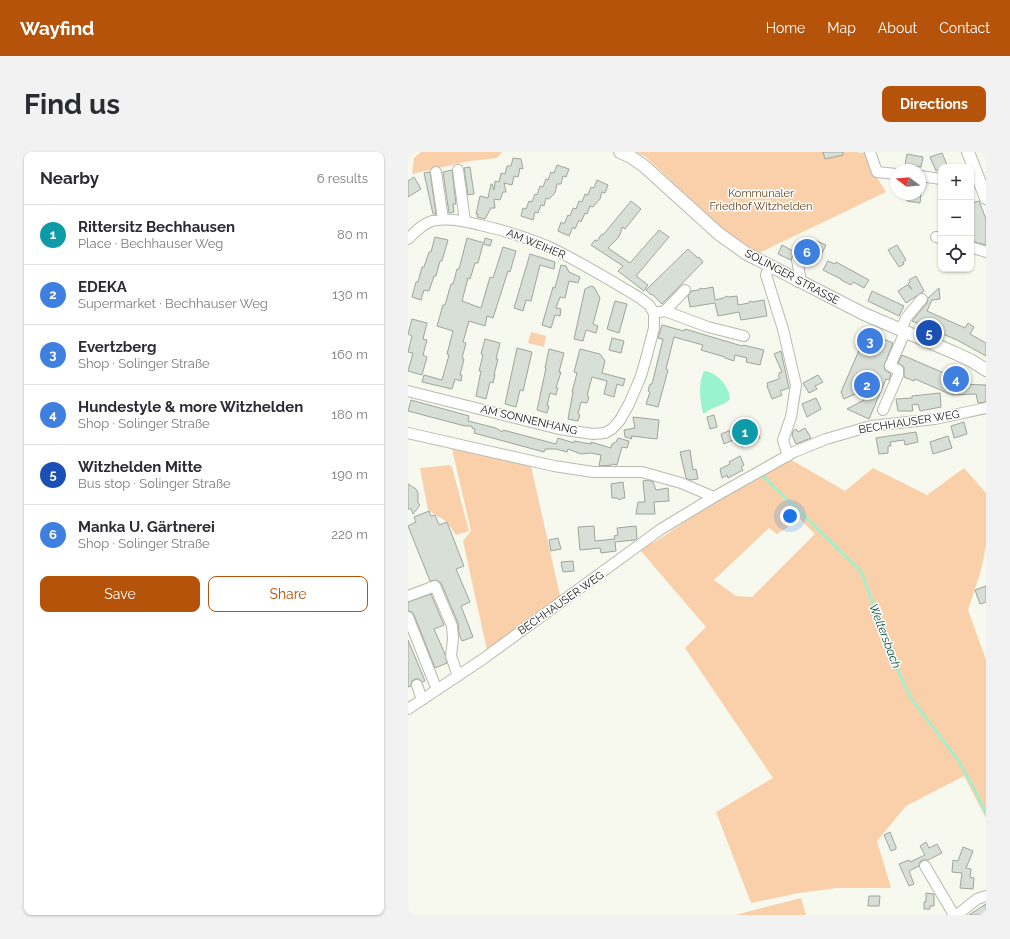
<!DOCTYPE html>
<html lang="en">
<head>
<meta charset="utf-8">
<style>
  body { margin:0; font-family:Raleway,sans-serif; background:#f2f2f3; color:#2b2b33 }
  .controls { position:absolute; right:12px; top:12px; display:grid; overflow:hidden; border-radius:8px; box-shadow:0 1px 3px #0004 }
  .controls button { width:36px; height:36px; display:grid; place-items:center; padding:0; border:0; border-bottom:1px solid #e1e1e2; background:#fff; color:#2b2b33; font:20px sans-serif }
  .compass { position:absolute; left:482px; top:12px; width:36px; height:36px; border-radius:50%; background:#fff; box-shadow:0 1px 3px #0004; rotate:286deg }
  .you { position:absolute; left:382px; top:364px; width:14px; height:14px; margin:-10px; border:3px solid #fff; border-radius:50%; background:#1a73e8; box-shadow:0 0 0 6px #1a73e833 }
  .badge { display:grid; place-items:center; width:26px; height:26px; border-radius:50%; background:#b45309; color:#fff; font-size:13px; font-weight:700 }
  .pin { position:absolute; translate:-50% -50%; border:2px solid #fff; box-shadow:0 1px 4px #0006 }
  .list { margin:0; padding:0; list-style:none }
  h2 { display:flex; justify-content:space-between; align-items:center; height:52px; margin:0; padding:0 16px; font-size:17px }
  h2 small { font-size:13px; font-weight:400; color:#7c7c81 }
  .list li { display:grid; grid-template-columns:26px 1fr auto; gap:12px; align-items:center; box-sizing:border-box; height:60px; padding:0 16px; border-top:1px solid #e1e1e2 }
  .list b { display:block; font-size:15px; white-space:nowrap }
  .list p { margin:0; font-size:13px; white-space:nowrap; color:#7c7c81 }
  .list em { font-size:13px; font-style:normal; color:#7c7c81 }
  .actions { display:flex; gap:8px; padding:12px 16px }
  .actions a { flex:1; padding:9px 0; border:1px solid #b45309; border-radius:8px; text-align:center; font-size:14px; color:#b45309 }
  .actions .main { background:#b45309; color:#fff }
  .icon { flex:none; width:22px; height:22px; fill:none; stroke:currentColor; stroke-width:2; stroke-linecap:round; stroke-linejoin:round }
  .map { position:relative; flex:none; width:578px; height:763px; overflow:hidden; border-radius:8px }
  header { display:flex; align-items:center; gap:24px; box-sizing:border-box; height:56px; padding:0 20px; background:#b45309; color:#fff }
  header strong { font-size:19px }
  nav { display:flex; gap:22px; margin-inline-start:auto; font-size:14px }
  .intro { display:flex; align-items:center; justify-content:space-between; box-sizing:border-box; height:96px; padding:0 24px }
  h1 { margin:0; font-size:28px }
  .button { padding:10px 18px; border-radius:8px; background:#b45309; color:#fff; font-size:14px; font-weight:700 }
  main { display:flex; gap:24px; padding:0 24px }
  aside { flex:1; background:#fff; border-radius:8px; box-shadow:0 1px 3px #0004 }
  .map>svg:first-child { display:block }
  .green { fill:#f9d0aa; fill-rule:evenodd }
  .water { fill:#99f3cf }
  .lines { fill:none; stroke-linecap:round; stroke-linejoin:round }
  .stream { stroke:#99f3cf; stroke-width:2.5 }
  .building { fill:#d8dfd6; stroke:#9ea59d }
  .minor-casing { stroke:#b8baaf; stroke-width:12 }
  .major-casing { stroke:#b8baaf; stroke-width:14 }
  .minor { stroke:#fff; stroke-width:10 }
  .major { stroke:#fff; stroke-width:12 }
  .labels { text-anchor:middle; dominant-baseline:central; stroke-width:3; stroke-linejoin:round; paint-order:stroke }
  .park-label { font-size:11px; fill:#694118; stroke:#fff }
  .street-label { font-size:11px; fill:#161713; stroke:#fff }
  .water-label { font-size:12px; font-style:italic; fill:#03513b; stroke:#fff }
</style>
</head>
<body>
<header>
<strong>Wayfind</strong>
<nav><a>Home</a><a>Map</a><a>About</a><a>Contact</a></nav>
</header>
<div class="intro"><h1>Find us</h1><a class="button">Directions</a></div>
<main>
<aside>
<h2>Nearby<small>6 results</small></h2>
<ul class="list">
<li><span class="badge" style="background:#0f9aa8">1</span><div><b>Rittersitz Bechhausen</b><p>Place · Bechhauser Weg</p></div><em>80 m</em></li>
<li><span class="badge" style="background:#3f7fe0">2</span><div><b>EDEKA</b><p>Supermarket · Bechhauser Weg</p></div><em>130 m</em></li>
<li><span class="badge" style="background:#3f7fe0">3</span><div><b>Evertzberg</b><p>Shop · Solinger Straße</p></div><em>160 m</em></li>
<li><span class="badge" style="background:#3f7fe0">4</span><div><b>Hundestyle &amp; more Witzhelden</b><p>Shop · Solinger Straße</p></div><em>180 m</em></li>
<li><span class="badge" style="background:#1a4fb4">5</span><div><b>Witzhelden Mitte</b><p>Bus stop · Solinger Straße</p></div><em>190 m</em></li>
<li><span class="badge" style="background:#3f7fe0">6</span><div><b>Manka U. Gärtnerei</b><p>Shop · Solinger Straße</p></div><em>220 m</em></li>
</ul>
<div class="actions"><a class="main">Save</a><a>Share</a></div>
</aside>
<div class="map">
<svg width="578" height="763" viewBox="0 0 578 763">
  <rect width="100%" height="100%" fill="#f7f9ee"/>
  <!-- green -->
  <path class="green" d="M13,0H94L89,6L62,9L4,22L6,6Z
    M228,0H450L451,1L458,0L468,24L478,40L351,101L328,87L301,65L238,5Z
    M123,180L138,184L136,195L120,191Z
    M44,297L123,314L153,448L79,498L55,389L63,379Z
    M380,306L437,339L465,316L519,343L556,316L578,341V394L573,418L560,458L578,508V666L556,624L498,654L469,689L483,736H429L391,741L343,751L308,660L365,626L277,496L298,475L232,398L250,388L306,350L315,346ZM392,367L407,382L344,445L328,444L306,428L361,376L369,382Z
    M42,313L44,315L61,379L48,383L39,370L20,358L12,316Z
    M393,746L398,763H327Z"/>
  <!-- water -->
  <path class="water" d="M296,219C308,219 322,235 322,247C315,255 304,254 297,261H295C292,248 290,231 296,219Z"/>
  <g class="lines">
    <!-- stream -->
    <path class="stream" d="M355,324L453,419L489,517L503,546L550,608L566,636L578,662"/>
  </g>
  <!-- building -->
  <path class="building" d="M415,0H435V3L417,7Z
    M534,1L540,15H533V16L528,19L522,5Z
    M499,2L515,5L513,15L497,13Z
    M105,6L113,7L115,17L112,16L110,25L106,24L104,33L96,31L98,40H95L92,48L86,47L87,56H83L77,67L69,65L70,62H68L72,44L80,46L83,32H84L86,38L87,29L91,30L93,21L97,22L99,14H103Z
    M149,13L161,17L158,25L155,24L153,32H149L147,41L141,47L138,46L136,54L133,53L130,61L127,60L125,68L113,64L115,56L118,57L121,49L124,50L127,42L129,43L132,34L135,35L138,27L140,28L143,20L146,21Z
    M62,15L66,42L60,43L56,16Z
    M44,18L48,52H45L46,60L41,61L35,20Z
    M22,20L28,62H25L16,21Z
    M6,25L13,37L0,45V29Z
    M189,28L200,33L197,41L194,40L192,47L185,55L182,54L179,62L177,61L173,70L171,68L167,77L165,75L161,84L150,79L153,70L156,72L160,63L162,64L165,56L168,57L171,49L174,50L177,42L180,43L183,35L186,36Z
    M500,42H513L512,51L499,49Z
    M223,49L233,57L217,77L214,75L212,83H211L210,86L200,96L222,111L251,78L261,85L228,124L240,133L236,139L210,119L215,114L183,93L187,88L189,89L194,82L195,83Z
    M571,49L578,67V93L563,89V51Z
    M27,85L40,88L34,109H32L28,124H26L21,139L16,138L13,148L4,145L8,130H10L14,115H16L21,100H23Z
    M59,86L76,91L77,86L84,88L82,94L75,92L70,111H67L62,127L60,126L54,149L73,156L82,125L85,126L95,95L108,99L102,120L100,119L85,166L79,164L77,174L61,169L55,190L58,191L54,206L56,207L52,223H54L53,229L47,227L44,237L14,230L16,223L34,228L41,203L39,202L45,179L29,174L35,153H37L43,132H45L49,117H51Z
    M402,86L418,93L413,103L405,99L403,104L395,100Z
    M374,93L387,100L383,108L370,102Z
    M489,93L498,108L495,110L496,112L491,115L480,98Z
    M280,97L290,106L291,105L295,110L254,152L244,142L243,143L238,138Z
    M122,102L147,110L146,117L132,113L123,149L118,148L115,159L106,156Z
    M420,109L427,112L428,110L461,128L456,136L445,130L443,133L433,128V127L415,118Z
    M153,113L158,114L161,120L172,125L170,131L161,129L157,146L152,145L148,156L153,157L152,164L147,163L143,176L134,173L145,135L147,136Z
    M508,124L516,139L498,151L490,139L499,133L504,137L500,132L502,130L501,128Z
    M183,134L186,135L192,146L185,172L190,174L188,181L178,178L175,189L166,187L177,137Z
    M305,135L307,148L316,146L318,144L320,145L329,144L330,153L341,151L342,149L344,150L356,148L359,164L333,168L331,160L310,164L307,151L282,155L280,144L283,139L291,138L292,136L295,137Z
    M531,136L532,147L524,148L519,159L557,176L560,171L566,175L562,182L578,191V204L549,188L504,169L519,151L520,146Z
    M464,139L496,154L491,164L460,149Z
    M207,149L219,152L211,181L199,177Z
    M4,167L19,171L15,187L19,188L15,203L19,205L14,223L0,219L5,201L0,200L4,184L0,182Z
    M254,173L276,179L277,177L334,194L335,193L356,198L352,213L338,210L339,206L327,203L326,209L317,206V205L293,198L295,193L266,185L258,217L260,218L250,255L238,252L242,240L240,239L242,232H244L255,187L250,186Z
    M459,180L485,191L476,214L477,218L483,222L481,228L478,227L461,267L439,257L458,247L454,239L436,247L433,240Z
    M204,186L216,189L213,201L201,198Z
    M77,187L92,191L88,207H90L86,223H87L85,231L82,230L78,247L68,244L73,219H71L75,203L73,202Z
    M109,196L124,200L115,239L112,238L108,255L97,252Z
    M141,197L156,201L151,220H153L148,236H150L148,243L142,241L139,254H141L139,261L129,258L138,216H137Z
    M172,197L192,202L197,209L194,221L217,227L215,234L209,232L206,245L196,242L199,229L184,225L179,244L181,245L179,251L173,250L170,262L172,263L170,269L160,267L165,240H164L169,221L166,220Z
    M373,199L381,236L372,239L374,243L364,247L359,234H360L359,231L371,227V221L374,220L366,202Z
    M494,203L543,224L544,214L554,215L551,232L578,233V250L570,251L568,242L544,243L507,227L506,229L496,225V215L490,211Z
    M410,223L415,230L407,234L409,237L401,241L395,231Z
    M532,241L533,255L512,259L510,252L504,253L505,259H490L488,247L504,246V244Z
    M408,246L413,257L399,265L394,252Z
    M3,248L61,264L60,269L88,276L94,280L95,278L148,292L150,286L166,291V289L183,292V290L203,296L204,292L208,290L210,286L221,289L219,296L214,295L209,313L204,312V313L191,314L193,303L182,301L173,302L160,297L159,300L148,297H137L136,300L66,281L67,277L64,276V274H57L0,259Z
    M306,263L309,275L302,277L299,265Z
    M225,265L251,268L249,287L223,284L224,287L217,285L216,278L227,276Z
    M337,268L343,281L349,278L352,286L334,295L330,286L316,292L313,282L326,277L325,274Z
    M556,270L559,282L546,286L543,274Z
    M397,276L403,286L388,292L384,283L385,279L388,277L390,280Z
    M508,280L510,290L497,293L496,288L482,290L483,294H480V301L471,302L468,286Z
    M540,284L544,296L525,302L522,290Z
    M282,298L285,318L288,317L290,327L283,328L278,326L272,300Z
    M332,304L336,313L333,315L335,318L320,326L319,323L314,326L312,317L322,312L321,310Z
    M240,328L245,330L248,338L260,336L261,349L246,350L247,362H228L230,350H237L235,329Z
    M215,330L217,346H214L212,348L209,346H204L203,332Z
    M0,332L8,337L10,341V351L12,353L5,362L3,357H0Z
    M21,359L23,364L27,363L31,373L39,370L56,414L48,417L62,450L53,454L65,485L54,489L51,482L50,471L33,431L28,428L22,429L0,374L8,370L6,365Z
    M186,374L187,389L207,387L206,384L210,383L209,376L228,374L229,386L227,388L207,390L208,399L193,401L192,396L172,398L170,375Z
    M150,386L153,397L143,399L141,388Z
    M165,409L166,419L155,420L153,410Z
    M578,434V450L572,452L567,438Z
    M23,442L36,473L26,477L37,502L39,511L27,516L6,463L4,460L0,459V450Z
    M0,488L17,529L14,530L11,527H7L4,529L3,534L0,535Z
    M482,680L488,695V697L483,699L476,683Z
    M518,690L521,696L529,692L534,701L520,708H514L512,710L511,714L501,719L506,732L501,734L491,712L501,708L502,710L517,703L512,694Z
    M555,695L565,699L558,716L563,717L562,725L566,726L565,737L552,736L554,721L544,720L545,708L550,709Z
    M518,741L526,742V754H522V757H516V750H518Z
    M461,744H472L471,754H460Z
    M578,752V763H561Z"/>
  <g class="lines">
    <!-- minor casing -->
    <g class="minor-casing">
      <path id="minor" d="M462,0L469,20L488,22
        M50,18L57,69
        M28,20L35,67
        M512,24L533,27
        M528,85L533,86
        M0,87C7,80 14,72 24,69C39,65 57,69 72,73C95,78 117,85 139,94C171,109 202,128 232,146L241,153L246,161V176L239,203L233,224L221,252L212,268L204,277L197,281L185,282L151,277L0,239
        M563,95L578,100
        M389,108L392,124L390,130
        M362,114L358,123L375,177L388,233L383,265L375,288L380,304
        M257,159L277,138
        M246,161L257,159L300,175L336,184
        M493,178L498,166L514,147
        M475,258L490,223V218L482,214L497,180
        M0,281L146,314L185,320H234L273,331L306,345
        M0,444L27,434L44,474L45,487L43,504L50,524
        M0,465L29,538
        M9,533L14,548
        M0,557L75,507L253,377L306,345L386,300L418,287L463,274L527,267L578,256
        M517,714L546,763
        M549,763L569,747L578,744"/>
    </g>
    <!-- major casing -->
    <g class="major-casing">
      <path id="major" d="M212,0L223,5L236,14L311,82L339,102L456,162L547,201L564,209L578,218
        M560,0L578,46"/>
    </g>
    <!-- minor -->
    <use href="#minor" class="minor"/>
    <!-- major -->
    <use href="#major" class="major"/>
  </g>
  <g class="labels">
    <!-- park labels -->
    <g class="park-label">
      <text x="353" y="41">Kommunaler<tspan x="353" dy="13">Friedhof Witzhelden</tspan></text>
    </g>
    <!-- street labels -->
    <g class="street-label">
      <text transform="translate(128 92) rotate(22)">AM WEIHER</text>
      <text transform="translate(384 125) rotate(28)">SOLINGER STRASSE</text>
      <text transform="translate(121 268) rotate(13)">AM SONNENHANG</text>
      <text transform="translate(501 270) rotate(-9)">BECHHAUSER WEG</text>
      <text transform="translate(153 451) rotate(-35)">BECHHAUSER WEG</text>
    </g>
    <!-- water labels -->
    <g class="water-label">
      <text transform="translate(477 484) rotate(69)">Weltersbach</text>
    </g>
  </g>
</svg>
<div class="controls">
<button>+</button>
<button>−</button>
<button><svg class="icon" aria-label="locate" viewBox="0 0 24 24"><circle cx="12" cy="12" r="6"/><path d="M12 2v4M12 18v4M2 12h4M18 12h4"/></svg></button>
</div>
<svg class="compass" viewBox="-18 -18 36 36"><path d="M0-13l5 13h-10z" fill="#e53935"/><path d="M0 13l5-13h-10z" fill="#7c7c81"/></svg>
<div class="you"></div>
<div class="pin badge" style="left:337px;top:280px;background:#0f9aa8">1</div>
<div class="pin badge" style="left:459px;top:233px;background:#3f7fe0">2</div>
<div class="pin badge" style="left:462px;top:189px;background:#3f7fe0">3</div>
<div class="pin badge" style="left:548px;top:227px;background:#3f7fe0">4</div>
<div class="pin badge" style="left:521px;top:181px;background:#1a4fb4">5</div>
<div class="pin badge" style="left:399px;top:100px;background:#3f7fe0">6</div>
</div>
</main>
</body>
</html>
